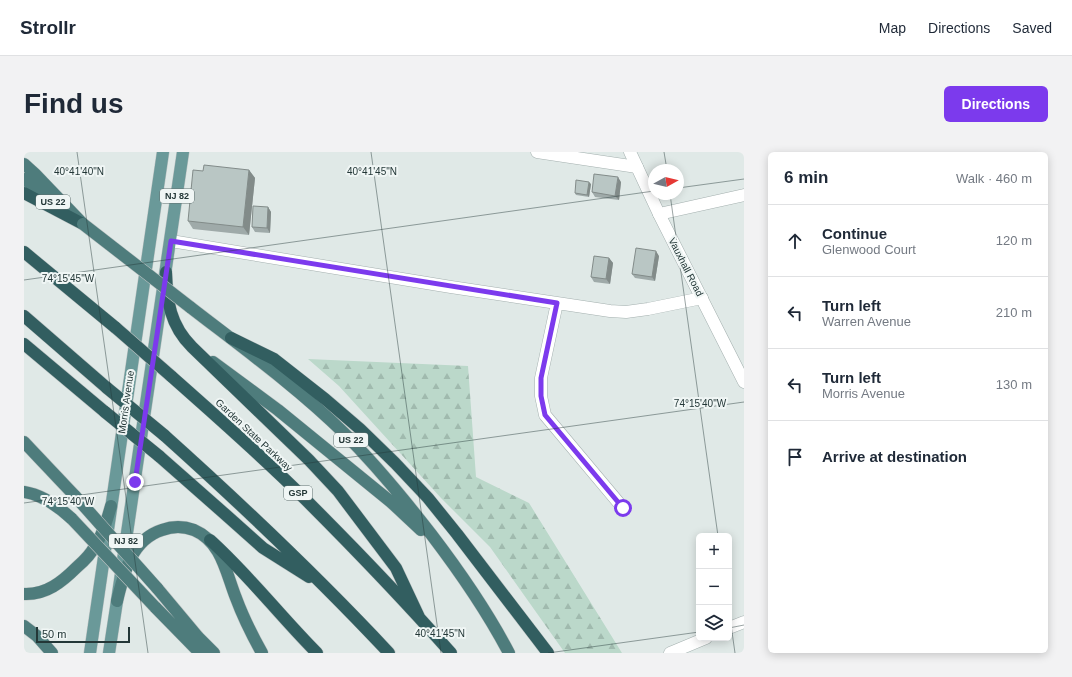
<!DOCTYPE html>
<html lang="en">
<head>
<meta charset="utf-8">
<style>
  body { margin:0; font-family:Helvetica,sans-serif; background:#f2f2f3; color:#1f2937 }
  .controls { position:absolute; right:12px; bottom:12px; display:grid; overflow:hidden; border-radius:6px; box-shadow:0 2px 10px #0003 }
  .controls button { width:36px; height:36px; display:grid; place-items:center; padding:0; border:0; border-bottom:1px solid #e0e1e3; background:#fff; color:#1f2937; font:20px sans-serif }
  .compass { position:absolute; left:624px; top:12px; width:36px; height:36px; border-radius:50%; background:#fff; box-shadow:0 2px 10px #0003; rotate:82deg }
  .scale { position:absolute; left:12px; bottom:10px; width:94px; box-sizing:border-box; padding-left:4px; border:2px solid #233737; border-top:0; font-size:11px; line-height:14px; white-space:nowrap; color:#233737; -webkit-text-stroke:3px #f0f6f5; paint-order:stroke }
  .stop { position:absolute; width:12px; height:12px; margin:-9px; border:3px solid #7c3aed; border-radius:50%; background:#fff }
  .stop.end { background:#7c3aed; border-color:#fff; box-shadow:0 1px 4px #0008 }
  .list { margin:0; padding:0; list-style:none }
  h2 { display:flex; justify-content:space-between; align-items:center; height:52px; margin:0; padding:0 16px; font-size:17px }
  h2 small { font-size:13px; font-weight:400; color:#747a83 }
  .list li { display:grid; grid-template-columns:26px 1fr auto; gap:12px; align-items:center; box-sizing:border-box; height:72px; padding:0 16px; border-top:1px solid #e0e1e3 }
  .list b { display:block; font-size:15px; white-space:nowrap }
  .list p { margin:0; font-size:13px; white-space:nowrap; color:#747a83 }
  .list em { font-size:13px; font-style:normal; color:#747a83 }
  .icon { flex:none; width:22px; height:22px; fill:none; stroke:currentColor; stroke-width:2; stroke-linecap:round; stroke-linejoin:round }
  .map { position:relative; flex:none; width:720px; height:501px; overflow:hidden; border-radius:6px }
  header { display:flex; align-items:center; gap:24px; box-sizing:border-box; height:56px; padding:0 20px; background:#fff; border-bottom:1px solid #e0e1e3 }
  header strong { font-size:19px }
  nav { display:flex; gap:22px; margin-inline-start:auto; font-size:14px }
  .intro { display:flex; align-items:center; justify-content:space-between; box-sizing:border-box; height:96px; padding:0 24px }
  h1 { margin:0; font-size:28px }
  .button { padding:10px 18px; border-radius:6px; background:#7c3aed; color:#fff; font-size:14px; font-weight:700 }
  main { display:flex; gap:24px; padding:0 24px }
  aside { flex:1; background:#fff; border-radius:6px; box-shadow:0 2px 10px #0003 }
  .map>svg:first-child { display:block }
  .forest { fill:url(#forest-firs) }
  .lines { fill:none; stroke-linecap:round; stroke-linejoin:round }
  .minor-casing { stroke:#a4b0af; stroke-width:13 }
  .tertiary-casing { stroke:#a4b0af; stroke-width:13 }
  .primary-casing { stroke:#bdc3c3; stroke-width:13 }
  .trunk-casing { stroke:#bdc3c3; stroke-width:13 }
  .motorway-casing { stroke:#bdc3c3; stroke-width:13 }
  .minor { stroke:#fff; stroke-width:12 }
  .tertiary { stroke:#fff; stroke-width:12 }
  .primary { stroke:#6a9999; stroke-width:12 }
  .trunk { stroke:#4e7c7c; stroke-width:12 }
  .motorway { stroke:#325e60; stroke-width:12 }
  .trunk-bridge-casing { stroke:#bdc3c3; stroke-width:13; stroke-linecap:butt }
  .motorway-bridge-casing { stroke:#bdc3c3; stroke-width:13; stroke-linecap:butt }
  .trunk-bridge { stroke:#4e7c7c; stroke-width:12 }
  .motorway-bridge { stroke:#325e60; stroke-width:12 }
  .wall { fill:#9faaa9 }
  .shaded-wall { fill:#828b89 }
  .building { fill:#b9c6c4; stroke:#828b89 }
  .route { stroke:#7c3aed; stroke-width:5 }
  .ticks { fill:none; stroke:#233737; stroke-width:1; stroke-opacity:0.45 }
  .labels { text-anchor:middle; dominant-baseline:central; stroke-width:4; stroke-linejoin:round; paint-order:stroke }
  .shield { fill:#f0f6f5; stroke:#607070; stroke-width:1 }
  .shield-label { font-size:9px; font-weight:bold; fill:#233737 }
  .street-label { font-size:10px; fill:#233737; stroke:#f0f6f5 }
  .ticks-label { font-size:10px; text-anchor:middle; fill:#233737; stroke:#f0f6f5; stroke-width:4; stroke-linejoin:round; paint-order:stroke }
</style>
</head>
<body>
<header>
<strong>Strollr</strong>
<nav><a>Map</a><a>Directions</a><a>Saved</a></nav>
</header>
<div class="intro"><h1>Find us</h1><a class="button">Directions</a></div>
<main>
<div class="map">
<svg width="720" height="501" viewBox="0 0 720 501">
  <defs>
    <pattern id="forest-firs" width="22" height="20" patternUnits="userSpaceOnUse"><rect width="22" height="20" fill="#bbd8ca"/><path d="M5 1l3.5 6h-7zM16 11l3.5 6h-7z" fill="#a0baae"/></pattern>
  </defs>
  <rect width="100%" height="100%" fill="#e0e9e7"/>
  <!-- forest -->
  <path class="forest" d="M284,207L444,214L452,325L505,351L598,501H541L466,395L417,346L315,234Z"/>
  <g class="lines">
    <!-- minor casing -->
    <g class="minor-casing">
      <path id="minor" d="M513,0L613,15
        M635,62L720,43
        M147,89L427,135L586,159L602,160L624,157L678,146
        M533,151L517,226V244L521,263L599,356
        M705,476L720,470
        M646,501L682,486"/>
    </g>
    <!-- tertiary casing -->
    <g class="tertiary-casing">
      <path id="tertiary" d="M606,0L635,62L720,230"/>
    </g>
    <!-- primary casing -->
    <g class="primary-casing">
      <path id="primary" d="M66,501L139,0
        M85,501L93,449L159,0"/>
    </g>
    <!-- trunk casing -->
    <g class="trunk-casing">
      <path id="trunk" d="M0,12L11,22L57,70
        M0,27L28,48
        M166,155C219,196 273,235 320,281C352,313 380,347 407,382C436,420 463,459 485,501
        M189,210L254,258L367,350L397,378
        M0,290L51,344
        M0,340C19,343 34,354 48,367
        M133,436L174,485L190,501
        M0,442C22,443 38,430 53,415C60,409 67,402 71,394C79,382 83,368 87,354
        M93,449C100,421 107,388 138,378C149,374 159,374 170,378C198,390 202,421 212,446C219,465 228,483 238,501
        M131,455L176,501
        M0,474L13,484L28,501"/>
    </g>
    <!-- motorway casing -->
    <g class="motorway-casing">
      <path id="motorway" d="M0,41L59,72
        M0,100L92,176
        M142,120C143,150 146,173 168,195L285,308L314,339L372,416L395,465
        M0,164L83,236
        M207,186L250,207L301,247L336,277L371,311L404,346L433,382L524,501
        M0,192L81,260
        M147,224C192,264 238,304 281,347C331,397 380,448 427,501
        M140,283C218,353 293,424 365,501
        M135,304L202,363L239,396L285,425
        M186,388C225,423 256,464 293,501"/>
    </g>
    <!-- minor -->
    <use href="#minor" class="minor"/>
    <!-- tertiary -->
    <use href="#tertiary" class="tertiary"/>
    <!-- primary -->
    <use href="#primary" class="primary"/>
    <!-- trunk -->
    <use href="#trunk" class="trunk"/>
    <!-- motorway -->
    <use href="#motorway" class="motorway"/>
    <!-- trunk-bridge casing -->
    <g class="trunk-bridge-casing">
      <path id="trunk-bridge" d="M59,72L166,155
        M51,344L133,436
        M48,367L131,455"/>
    </g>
    <!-- motorway-bridge casing -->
    <g class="motorway-bridge-casing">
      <path id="motorway-bridge" d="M92,176L147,224
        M83,236L140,283
        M81,260L135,304"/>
    </g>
    <!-- trunk-bridge -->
    <use href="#trunk-bridge" class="trunk-bridge"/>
    <!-- motorway-bridge -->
    <use href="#motorway-bridge" class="motorway-bridge"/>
  </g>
  <!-- wall -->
  <path class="wall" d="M225,18L231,26L225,83L169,77L164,69L179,19Z
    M597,30L595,48L571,45L568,40Z
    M567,32L565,45L552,43L551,41Z
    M244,55L247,60L246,81L231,80L228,75Z
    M635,104L631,129L611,126L608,122Z
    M585,106L589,111L586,132L570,130L567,125Z"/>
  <!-- shaded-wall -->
  <path class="shaded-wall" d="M225,18L231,26L225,83L219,75Z
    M594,25L597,30L595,48L591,44Z
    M565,30L567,32L565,45L563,43Z
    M244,55L247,60L246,81L243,76Z
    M632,99L635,104L631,129L628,125Z
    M585,106L589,111L586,132L582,127Z"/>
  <!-- building -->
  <path class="building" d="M180,13L225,18L219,75L164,69L169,18L179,19Z
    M570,22L594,25L591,44L568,40Z
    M552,28L565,30L563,43L551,41Z
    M229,54L244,55L243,76L228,75Z
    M612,96L632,99L628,125L608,122Z
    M570,104L585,106L582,127L567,125Z"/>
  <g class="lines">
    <!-- route -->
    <path class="route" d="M111,330L147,89L533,151L517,226V244L521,263L599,356"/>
  </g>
  <!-- ticks -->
  <path class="ticks" d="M53,0L124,501M347,0L417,501M640,0L643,18M654,36L720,27M646,42L694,384M0,128L630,39M0,351L720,250M705,459L711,501M705,476L720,473M524,501L675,480"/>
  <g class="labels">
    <!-- shield labels -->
    <g class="shield">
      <rect x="136" y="37" width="34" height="14" rx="3"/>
      <rect x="12" y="43" width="34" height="14" rx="3"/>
      <rect x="310" y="281" width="34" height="14" rx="3"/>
      <rect x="260" y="334" width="28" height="14" rx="3"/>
      <rect x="85" y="382" width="34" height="14" rx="3"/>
    </g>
    <g class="shield-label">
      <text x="153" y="44">NJ 82</text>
      <text x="29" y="50">US 22</text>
      <text x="327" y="288">US 22</text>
      <text x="274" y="341">GSP</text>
      <text x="102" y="389">NJ 82</text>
    </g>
    <!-- street labels -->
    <g class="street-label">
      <text transform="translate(662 115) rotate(63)">Vauxhall Road</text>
      <text transform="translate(102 250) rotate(-82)">Morris Avenue</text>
      <text transform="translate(230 283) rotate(43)">Garden State Parkway</text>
    </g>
  </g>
  <g class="ticks-label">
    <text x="55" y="23">40°41'40"N</text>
    <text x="348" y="23">40°41'45"N</text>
    <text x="44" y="130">74°15'45"W</text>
    <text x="676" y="255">74°15'40"W</text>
    <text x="44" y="353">74°15'40"W</text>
    <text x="416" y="485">40°41'45"N</text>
  </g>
</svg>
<div class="controls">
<button>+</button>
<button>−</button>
<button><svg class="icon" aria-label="layers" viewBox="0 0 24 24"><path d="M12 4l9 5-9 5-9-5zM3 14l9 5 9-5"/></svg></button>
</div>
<svg class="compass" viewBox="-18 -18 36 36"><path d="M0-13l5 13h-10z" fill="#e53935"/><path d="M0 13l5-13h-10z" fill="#747a83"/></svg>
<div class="scale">50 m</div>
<div class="stop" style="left:599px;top:356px"></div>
<div class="stop end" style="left:111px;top:330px"></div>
</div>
<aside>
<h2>6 min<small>Walk · 460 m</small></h2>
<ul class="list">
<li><svg class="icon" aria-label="ahead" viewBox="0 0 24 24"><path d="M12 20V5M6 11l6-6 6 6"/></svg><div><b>Continue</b><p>Glenwood Court</p></div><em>120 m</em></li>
<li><svg class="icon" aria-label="left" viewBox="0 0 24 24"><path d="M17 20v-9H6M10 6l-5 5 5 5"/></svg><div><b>Turn left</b><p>Warren Avenue</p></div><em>210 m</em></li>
<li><svg class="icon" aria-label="left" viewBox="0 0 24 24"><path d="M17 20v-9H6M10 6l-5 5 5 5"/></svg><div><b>Turn left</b><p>Morris Avenue</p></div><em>130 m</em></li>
<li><svg class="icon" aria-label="arrive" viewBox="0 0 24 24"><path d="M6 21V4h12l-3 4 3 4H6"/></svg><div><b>Arrive at destination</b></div></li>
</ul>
</aside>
</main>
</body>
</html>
